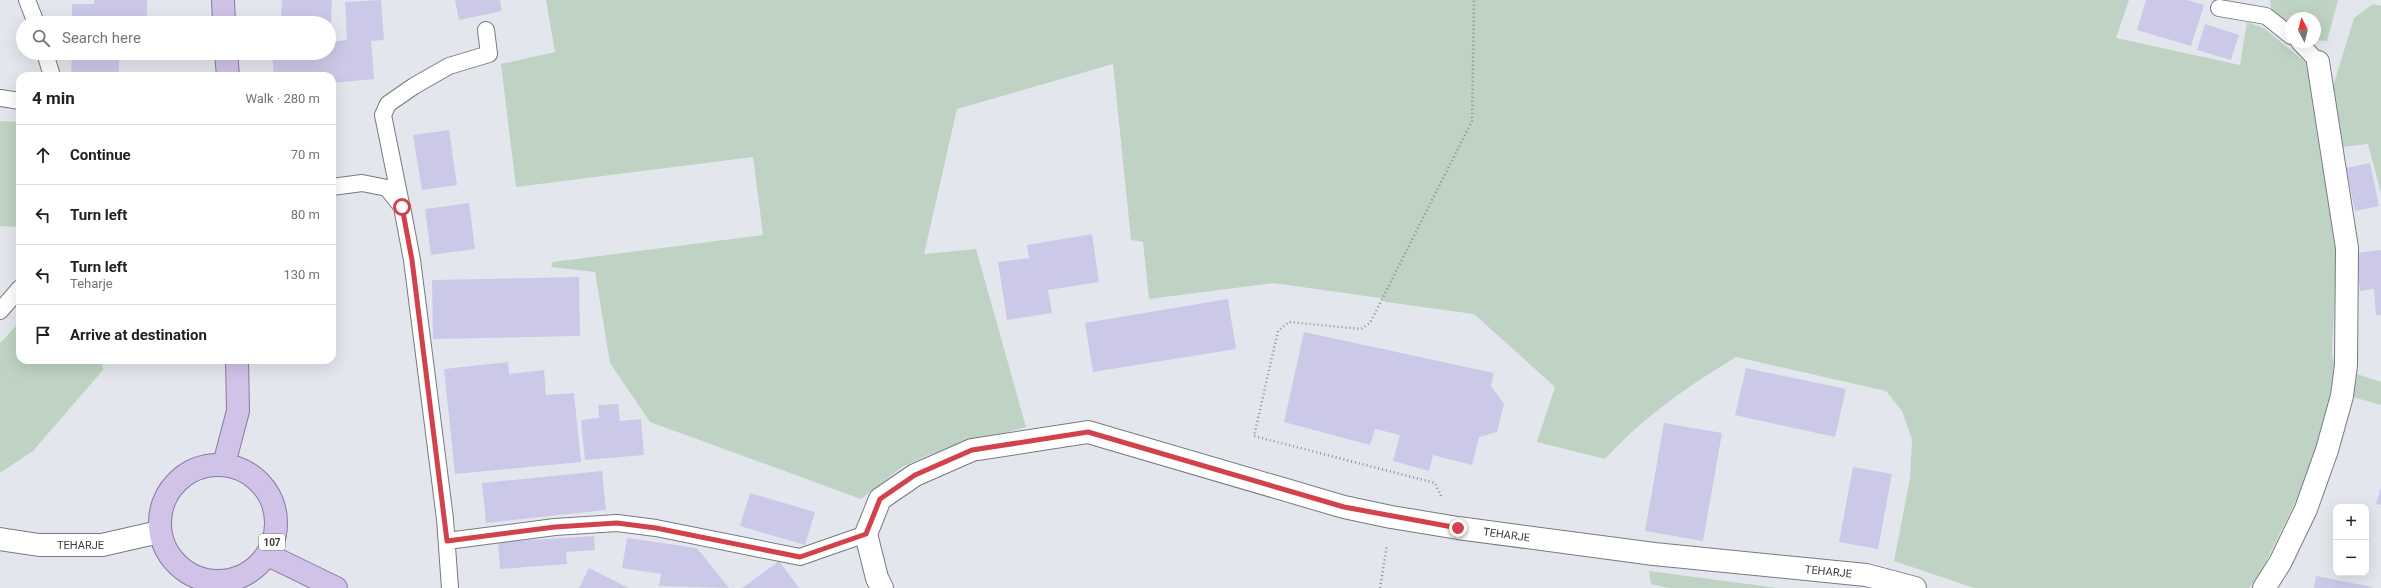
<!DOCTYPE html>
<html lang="en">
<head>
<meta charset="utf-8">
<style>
  body { margin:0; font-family:Roboto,sans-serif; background:#f6f6f6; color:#202124 }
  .controls { position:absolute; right:12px; bottom:12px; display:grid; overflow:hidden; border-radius:8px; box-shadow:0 4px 16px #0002 }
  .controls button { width:36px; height:36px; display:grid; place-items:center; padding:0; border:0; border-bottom:1px solid #e0e0e0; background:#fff; color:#202124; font:20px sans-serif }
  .compass { position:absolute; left:2285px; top:12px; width:36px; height:36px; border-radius:50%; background:#fff; box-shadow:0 4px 16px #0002; rotate:353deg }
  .stop { position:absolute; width:12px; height:12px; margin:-9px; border:3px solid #d2424c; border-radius:50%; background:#fff }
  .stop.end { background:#d2424c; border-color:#fff; box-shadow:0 1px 4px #0008 }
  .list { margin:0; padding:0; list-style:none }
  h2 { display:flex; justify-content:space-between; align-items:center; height:52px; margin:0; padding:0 16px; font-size:17px }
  h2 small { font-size:13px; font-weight:400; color:#757577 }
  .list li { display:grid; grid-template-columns:26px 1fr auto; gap:12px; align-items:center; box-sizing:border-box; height:60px; padding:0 16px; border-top:1px solid #e0e0e0 }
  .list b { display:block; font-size:15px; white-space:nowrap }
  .list p { margin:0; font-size:13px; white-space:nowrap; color:#757577 }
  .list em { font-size:13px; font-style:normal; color:#757577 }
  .icon { flex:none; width:22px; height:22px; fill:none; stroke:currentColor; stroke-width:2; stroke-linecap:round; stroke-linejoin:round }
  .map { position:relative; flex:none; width:2381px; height:588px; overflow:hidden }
  .search { position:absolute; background:#fff; box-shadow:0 4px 16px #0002; left:16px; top:16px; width:320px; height:44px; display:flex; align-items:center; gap:10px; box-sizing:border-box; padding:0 14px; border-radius:22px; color:#757577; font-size:15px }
  .panel { position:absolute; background:#fff; box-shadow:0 4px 16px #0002; left:16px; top:72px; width:320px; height:292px; border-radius:12px }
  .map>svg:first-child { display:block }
  .green { fill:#bed3c4 }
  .building { fill:#cbc9e7 }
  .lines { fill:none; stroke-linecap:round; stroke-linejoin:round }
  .lane-casing { stroke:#767a80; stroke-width:18 }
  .street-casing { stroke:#767a80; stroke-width:24 }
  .secondary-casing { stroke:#767a80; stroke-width:24 }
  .primary-casing { stroke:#8879a3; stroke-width:24 }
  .path { stroke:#8c8f93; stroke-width:2.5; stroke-dasharray:1 3; stroke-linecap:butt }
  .lane { stroke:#fff; stroke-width:16 }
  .street { stroke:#fff; stroke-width:22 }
  .secondary { stroke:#fff; stroke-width:22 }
  .primary { stroke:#d1c2e8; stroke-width:22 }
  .route { stroke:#d2424c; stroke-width:5 }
  .labels { text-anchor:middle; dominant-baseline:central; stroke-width:3.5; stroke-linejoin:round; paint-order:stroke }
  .shield { fill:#fff; stroke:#767679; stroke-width:1 }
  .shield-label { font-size:10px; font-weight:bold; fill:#3b3c3f }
  .street-label { font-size:11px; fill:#3b3c3f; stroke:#fff }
</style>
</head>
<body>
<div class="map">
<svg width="2381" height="588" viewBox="0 0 2381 588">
  <rect width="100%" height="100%" fill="#e3e7ed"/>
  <!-- green -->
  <path class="green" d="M546,0H2129L2116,38L2240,65L2247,22L2264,28L2306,63L2313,82L2319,145L2337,251L2332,354L2337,375L2330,404L2307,478L2261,572L2249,588H1974L1894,561L1910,478L1912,440L1902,411L1886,391L1736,357C1684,389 1647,414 1605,459L1537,442L1555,387L1474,314L1386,302L1380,298L1273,283L1149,299L1143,242L1131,240L1113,64L957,109L924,254L976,249L1026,427L928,455L902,467L861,499L650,422L610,363L595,272L551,267L553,262L763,235L753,157L516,187L501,64L555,52Z
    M2270,0H2338L2327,41L2315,40V18H2291V28L2272,14Z
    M2373,4L2381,6V193L2368,144L2334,148L2332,90L2354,18Z
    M0,121L20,122V227L0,226Z
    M20,322V360H102L103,370L33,451L0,473V343Z
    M2357,374L2381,382V405L2353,397Z
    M1649,571L1778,588H1669L1651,584Z"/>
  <!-- building -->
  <path class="building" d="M94,0H147V23H72V4H94Z
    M282,0H332L331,23L281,20Z
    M381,0L384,40L371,41L374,79L332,83V76H274L272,53H329V42L347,40L345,2Z
    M455,0H500L502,11L459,20Z
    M2146,0H2187L2204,5L2191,46L2137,30Z
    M2205,24L2239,35L2231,60L2197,50Z
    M72,53H119V76H71Z
    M449,130L457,185L422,190L413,135Z
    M2370,163L2379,206L2355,211L2346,168Z
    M469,203L475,249L431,255L425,209Z
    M1092,234L1099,282L1048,290L1052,313L1007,320L998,262L1029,258L1027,245Z
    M2381,250V315H2376L2374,289L2360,291L2356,253Z
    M579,277L580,336L433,339L432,280Z
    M1228,299L1236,349L1093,372L1085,323Z
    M1304,332L1494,373L1491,386L1504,404L1497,432L1479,437L1472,465L1433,455L1429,471L1393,461L1400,435L1375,429L1370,445L1284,422Z
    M508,362L509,374L544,370L546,395L574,393L581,462L455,474L444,369Z
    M1746,368L1846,389L1835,437L1735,415Z
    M618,404L620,421L641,419L644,455L585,460L581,420L599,418L598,405Z
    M1664,423L1722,433L1703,541L1645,531Z
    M1853,467L1892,474L1878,549L1839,542Z
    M602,471L606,510L486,523L482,483Z
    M2381,487V505L2376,504Z
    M750,493L815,512L805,545L740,526Z
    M594,536L595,550L566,552L567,564L500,569L498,542Z
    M627,538L697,548L729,588L659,586L661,574L622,568Z
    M779,561L799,588H742Z
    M589,568L629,588H579Z
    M2316,576L2372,587V588H2314Z"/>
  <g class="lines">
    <!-- lane casing -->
    <g class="lane-casing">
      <path id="lane" d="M27,0L36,23
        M2219,8L2266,16L2291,36
        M2299,42L2318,62
        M45,53L52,76
        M0,98L20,101
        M332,187L362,183L387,188L402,207L412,260L445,519L450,588
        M401,204L383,115L388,104L414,86L449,66L489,54L486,30
        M0,311L20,288
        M447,541L555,527L617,523L656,528L800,557L866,534"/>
    </g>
    <!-- street casing -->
    <g class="street-casing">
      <g id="street">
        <path id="s1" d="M882,588L877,578L866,534L880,499L915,475L972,450L1088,432L1344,507L1391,517L1458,528L1654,554L1866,575L1915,588"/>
        <path d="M2264,588L2280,563L2306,509L2327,450L2342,396L2346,365L2347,248L2318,62"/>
      </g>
    </g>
    <!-- secondary casing -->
    <g class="secondary-casing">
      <g id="secondary">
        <path id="s2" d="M0,539L39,545H102L159,532"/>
      </g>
    </g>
    <!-- primary casing -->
    <g class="primary-casing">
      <path id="primary" d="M223,0L224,23
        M226,53L228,76
        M224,464L238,411L237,360
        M160 523a58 58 0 1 1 116 0a58 58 0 1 1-116 0Z
        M268,555L336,588"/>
    </g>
    <!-- path -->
    <path class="path" d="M1441,496L1435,483L1254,436L1278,331L1289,322L1361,329L1370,323L1472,121L1474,0
      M1380,588L1387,545"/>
    <!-- lane -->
    <use href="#lane" class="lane"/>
    <!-- street -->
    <use href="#street" class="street"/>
    <!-- secondary -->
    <use href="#secondary" class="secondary"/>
    <!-- primary -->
    <use href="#primary" class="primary"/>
  </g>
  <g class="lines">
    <!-- route -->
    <path class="route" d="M402,207L412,260L447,541L555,527L617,523L656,528L800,557L866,534L880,499L915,475L972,450L1088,432L1344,507L1458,528"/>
  </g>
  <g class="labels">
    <!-- shield labels -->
    <rect class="shield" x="259" y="534" width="26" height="16" rx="3"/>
    <g class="shield-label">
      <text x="272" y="542">107</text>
    </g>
    <!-- street labels -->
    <g class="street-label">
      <text stroke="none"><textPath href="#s1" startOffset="748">TEHARJE</textPath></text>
      <text stroke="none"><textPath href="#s2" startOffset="81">TEHARJE</textPath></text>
      <text stroke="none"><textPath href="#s1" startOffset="1072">TEHARJE</textPath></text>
    </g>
  </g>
</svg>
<div class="controls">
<button>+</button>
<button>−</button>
</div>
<svg class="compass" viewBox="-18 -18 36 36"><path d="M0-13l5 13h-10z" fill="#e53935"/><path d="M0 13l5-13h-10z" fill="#757577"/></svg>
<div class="stop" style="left:402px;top:207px"></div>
<div class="stop end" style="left:1458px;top:528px"></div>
<div class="search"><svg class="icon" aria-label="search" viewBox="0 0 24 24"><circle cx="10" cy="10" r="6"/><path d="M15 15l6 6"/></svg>Search here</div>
<section class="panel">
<h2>4 min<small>Walk · 280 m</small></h2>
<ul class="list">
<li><svg class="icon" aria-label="ahead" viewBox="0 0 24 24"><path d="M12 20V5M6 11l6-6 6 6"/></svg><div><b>Continue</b></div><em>70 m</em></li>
<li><svg class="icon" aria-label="left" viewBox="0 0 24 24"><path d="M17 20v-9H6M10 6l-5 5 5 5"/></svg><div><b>Turn left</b></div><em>80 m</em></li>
<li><svg class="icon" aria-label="left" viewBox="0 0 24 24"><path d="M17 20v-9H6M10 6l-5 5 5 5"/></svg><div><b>Turn left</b><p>Teharje</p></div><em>130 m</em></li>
<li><svg class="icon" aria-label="arrive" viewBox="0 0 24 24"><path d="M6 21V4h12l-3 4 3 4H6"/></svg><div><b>Arrive at destination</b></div></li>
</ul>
</section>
</div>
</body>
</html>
